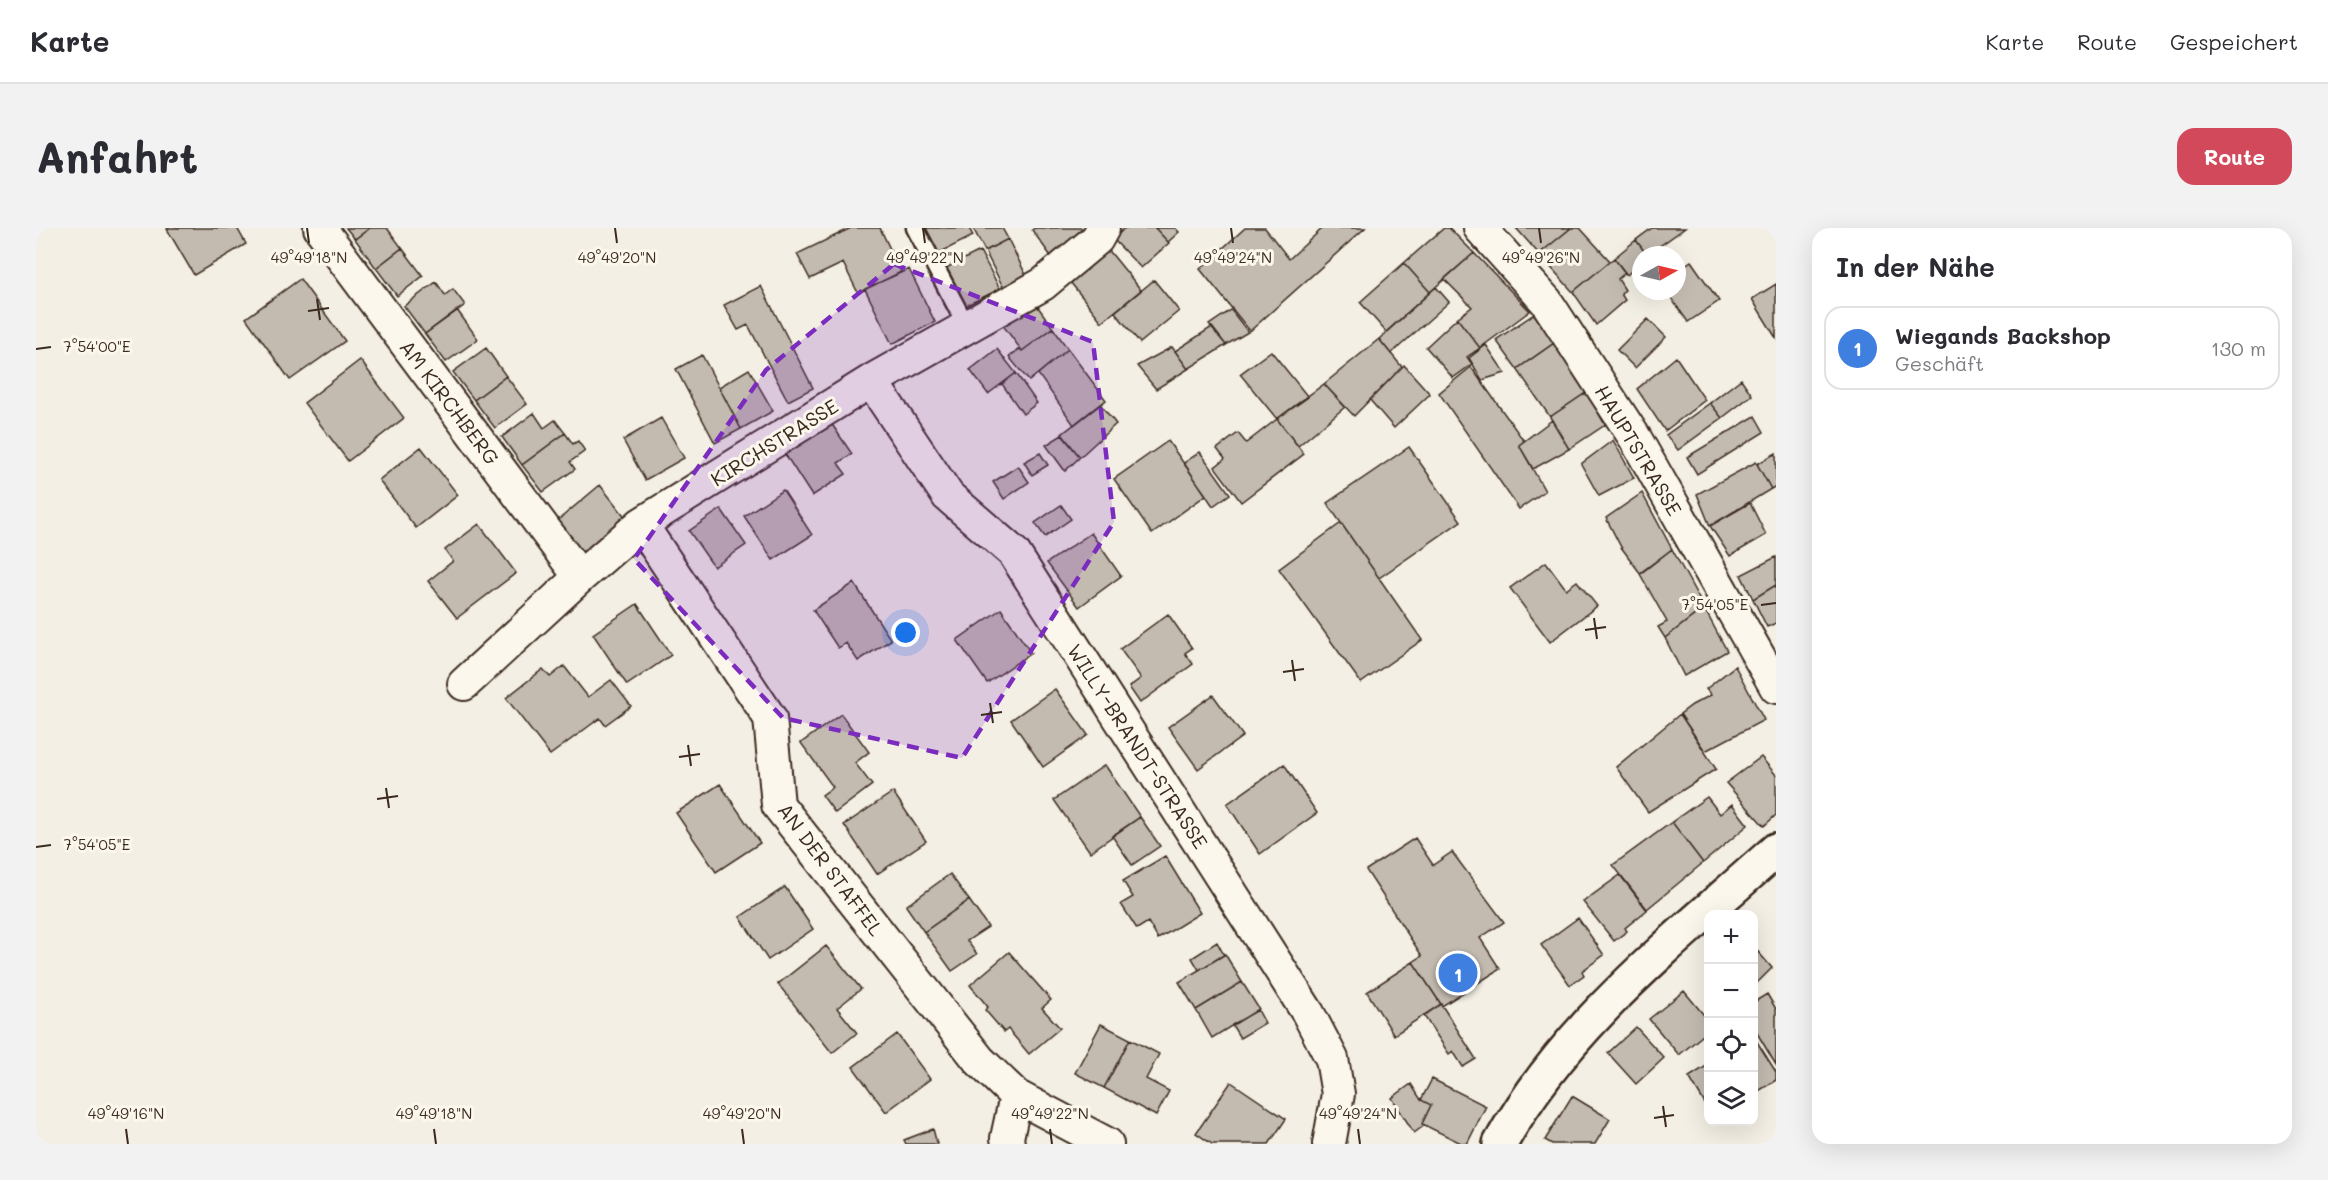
<!DOCTYPE html>
<html lang="de">
<head>
<meta charset="utf-8">
<style>
  body { margin:0; font-family:Mali,sans-serif; background:#f2f2f3; color:#2b2b33 }
  .controls { position:absolute; right:18px; bottom:18px; display:grid; overflow:hidden; border-radius:12px; box-shadow:0 6px 24px #0002 }
  .controls button { width:54px; height:54px; display:grid; place-items:center; padding:0; border:0; border-bottom:2px solid #e1e1e2; background:#fff; color:#2b2b33; font:30px sans-serif }
  .compass { position:absolute; left:1596px; top:18px; width:54px; height:54px; border-radius:50%; background:#fff; box-shadow:0 6px 24px #0002; rotate:82deg }
  .you { position:absolute; left:870px; top:405px; width:21px; height:21px; margin:-15px; border:4px solid #fff; border-radius:50%; background:#1a73e8; box-shadow:0 0 0 9px #1a73e833 }
  .badge { display:grid; place-items:center; width:39px; height:39px; border-radius:50%; background:#d1495b; color:#fff; font-size:20px; font-weight:700 }
  .pin { position:absolute; translate:-50% -50%; border:3px solid #fff; box-shadow:0 2px 6px #0006 }
  .list { margin:0; padding:0; list-style:none }
  h2 { display:flex; justify-content:space-between; align-items:center; height:78px; margin:0; padding:0 24px; font-size:26px }
  h2 small { font-size:20px; font-weight:400; color:#7c7c81 }
  .list li { display:grid; grid-template-columns:39px 1fr auto; gap:18px; align-items:center; box-sizing:border-box; height:84px; margin:0 12px 12px; padding:0 12px; border:2px solid #e1e1e2; border-radius:18px }
  .list b { display:block; font-size:22px; white-space:nowrap }
  .list p { margin:0; font-size:20px; white-space:nowrap; color:#7c7c81 }
  .list em { font-size:20px; font-style:normal; color:#7c7c81 }
  .icon { flex:none; width:33px; height:33px; fill:none; stroke:currentColor; stroke-width:2; stroke-linecap:round; stroke-linejoin:round }
  .map { position:relative; flex:none; width:1740px; height:916px; overflow:hidden; border-radius:18px }
  header { display:flex; align-items:center; gap:36px; box-sizing:border-box; height:84px; padding:0 30px; background:#fff; border-bottom:2px solid #e1e1e2 }
  header strong { font-size:28px }
  nav { display:flex; gap:33px; margin-inline-start:auto; font-size:21px }
  .intro { display:flex; align-items:center; justify-content:space-between; box-sizing:border-box; height:144px; padding:0 36px }
  h1 { margin:0; font-size:42px }
  .button { padding:15px 27px; border-radius:18px; background:#d1495b; color:#fff; font-size:21px; font-weight:700 }
  main { display:flex; gap:36px; padding:0 36px }
  aside { flex:1; background:#fff; border-radius:18px; box-shadow:0 6px 24px #0002 }
  .map>svg:first-child { display:block }
  .building { fill:#c3bbb0; stroke:#3b2a1e; stroke-width:1.5 }
  .lines { fill:none; stroke-linecap:round; stroke-linejoin:round }
  .lane-casing { stroke:#3b2a1e; stroke-width:21 }
  .street-casing { stroke:#3b2a1e; stroke-width:36 }
  .secondary-casing { stroke:#3b2a1e; stroke-width:38 }
  .lane { stroke:#fbf7ec; stroke-width:16 }
  .street { stroke:#fbf7ec; stroke-width:32 }
  .secondary { stroke:#fbf7ec; stroke-width:33 }
  .marked { fill:#7b2cbf; fill-opacity:0.2; stroke:#7b2cbf; stroke-width:4.5; stroke-dasharray:12 8; stroke-linejoin:round }
  .ticks { fill:none; stroke:#3b2a1e; stroke-width:2 }
  .labels { text-anchor:middle; dominant-baseline:central; stroke-width:6; stroke-linejoin:round; paint-order:stroke }
  .street-label { font-size:20px; fill:#3b2a1e; stroke:#fbf7ec }
  .ticks-label { font-size:15px; text-anchor:middle; fill:#3b2a1e; stroke:#fbf7ec; stroke-width:6; stroke-linejoin:round; paint-order:stroke }
</style>
</head>
<body>
<header>
<strong>Karte</strong>
<nav><a>Karte</a><a>Route</a><a>Gespeichert</a></nav>
</header>
<div class="intro"><h1>Anfahrt</h1><a class="button">Route</a></div>
<main>
<div class="map">
<svg width="1740" height="916" viewBox="0 0 1740 916">
  <rect width="100%" height="100%" fill="#f3efe4"/>
  <filter id="ink" filterUnits="userSpaceOnUse"><feTurbulence type="fractalNoise" baseFrequency=".0167" numOctaves="2"/><feDisplacementMap in="SourceGraphic" scale="12" xChannelSelector="R" yChannelSelector="G"/><feConvolveMatrix kernelMatrix="1 2 1 2 8 2 1 2 1" color-interpolation-filters="sRGB"/></filter>
  <g filter="url(#ink)">
    <!-- building -->
    <path class="building" d="M132,0H201L210,16L158,47L131,1Z
      M310,0H334L319,11Z
      M334,0H351L366,20L340,40L319,11Z
      M815,0H844L865,44L822,65L807,35L774,51L761,26Z
      M889,0H933L937,8L901,26Z
      M937,0H966L972,11L949,23Z
      M999,0H1048L1017,31L996,2Z
      M1089,0H1119L1133,15L1105,40L1077,11Z
      M1119,0H1139L1143,4L1132,14Z
      M1209,0H1229L1253,31L1287,0H1329L1214,103L1164,41Z
      M1408,0H1413L1438,25L1394,64L1368,35Z
      M1480,0H1535L1503,26Z
      M1535,0H1544L1574,33L1537,64L1503,26Z
      M1616,0H1649L1611,27L1600,12Z
      M972,11L990,47L967,59L949,23Z
      M1600,12L1611,27H1605V34L1591,47L1578,30Z
      M1070,19L1105,62L1066,94L1035,55Z
      M366,20L387,48L361,68L340,40Z
      M944,23L964,61L929,78L910,40Z
      M1438,25L1494,83L1444,120L1421,90L1436,79L1408,51Z
      M1578,30L1589,45L1582,51L1589,62L1585,66L1589,72L1560,97L1537,64Z
      M1655,33L1683,73L1652,94L1630,63H1641V43Z
      M1368,35L1394,64L1350,104L1324,74Z
      M873,41L899,94L856,116L829,61Z
      M264,51L309,113L254,152L210,90Z
      M1118,52L1143,83L1104,115L1079,84Z
      M400,54L409,67L417,61L429,77L389,106L368,78Z
      M1740,56V110L1716,71Z
      M725,58L777,160L752,173L712,97L702,102L688,77Z
      M1400,59L1413,74L1355,126L1343,111Z
      M995,69L1017,100L986,123L963,92Z
      M421,82L442,111L410,134L389,106Z
      M1195,82L1212,104L1190,117L1173,97Z
      M1498,86L1518,115L1481,141L1460,112Z
      M1421,90L1444,120L1431,129L1436,136L1417,150L1390,119Z
      M1612,91L1630,109L1599,140L1581,122Z
      M1176,99L1190,117L1152,141L1139,123Z
      M1017,100L1032,121L993,153L973,129L984,121L986,123Z
      M1343,111L1366,139L1318,188L1288,156Z
      M1518,115L1551,164L1514,189L1481,141Z
      M1450,117L1469,145L1446,152L1433,130Z
      M1136,119L1152,141L1120,161L1101,138Z
      M450,120L470,148L438,172L417,144Z
      M961,121L980,145L952,166L934,142Z
      M1032,121L1070,172L1038,197L1002,146Z
      M1235,123L1272,169L1241,191L1204,146Z
      M666,127L705,201L679,215L640,141Z
      M1640,129L1669,172L1629,203L1601,161Z
      M324,132L368,190L312,233L268,175Z
      M1368,137L1394,166L1358,200L1334,172Z
      M1435,139L1488,213L1483,217L1509,263L1483,281L1403,165Z
      M713,141L737,183L705,201L683,159Z
      M980,145L1001,175L987,186L966,156Z
      M470,148L491,176L459,200L438,172Z
      M1705,151L1716,167L1686,190L1674,175Z
      M1288,156L1309,179L1262,218L1241,191Z
      M1551,164L1569,197L1533,221L1514,189Z
      M1674,175L1686,190L1642,222L1630,207Z
      M1064,176L1080,196L1044,229L1026,206Z
      M498,185L508,200L519,192L529,205L486,237L466,209Z
      M1719,188L1728,204L1661,246L1651,229Z
      M625,190L648,230L609,252L587,212Z
      M1241,191L1268,226L1205,274L1179,239L1189,231L1181,221L1202,205L1210,215Z
      M793,192L816,226L802,235L810,246L776,268L747,223Z
      M1516,192L1533,221L1497,241L1483,217Z
      M529,205L537,216L542,213L549,223L534,234L539,241L507,264L486,237Z
      M1026,207L1044,229L1029,243L1010,217Z
      M1577,212L1598,250L1563,268L1545,236Z
      M1132,213L1170,267L1116,306L1078,251Z
      M385,219L422,267L380,300L343,252Z
      M1373,219L1425,293L1343,350L1291,275Z
      M1164,224L1194,266L1177,278L1148,235Z
      M1004,225L1012,237L996,247L988,234Z
      M1740,225V258L1735,261L1721,236Z
      M1720,234L1735,261L1674,298L1661,266Z
      M982,238L993,254L968,271L957,254Z
      M564,257L590,290L547,325L521,293Z
      M747,262L776,307L737,332L708,288Z
      M1606,265L1636,321L1604,345L1585,319L1570,290Z
      M1714,275L1730,307L1694,328L1674,298Z
      M1025,277L1035,291L1009,309L999,295Z
      M685,281L710,317L678,339L653,303Z
      M1305,295L1386,412L1325,455L1243,341Z
      M443,296L480,345L421,390L392,353L417,333L409,322Z
      M1055,305L1085,348L1043,379L1011,335Z
      M1636,321L1668,380L1629,410L1622,399L1631,394L1604,346Z
      M1740,329V357L1717,371L1705,347Z
      M1510,334L1530,361L1541,353L1561,378L1514,414L1474,360Z
      M818,355L855,412L822,433L810,415L802,420L777,382Z
      M1740,357V395L1731,399L1717,371Z
      M601,376L635,427L591,457L557,406Z
      M1668,380L1691,423L1648,448L1629,410Z
      M965,381L995,425L951,455L921,412Z
      M1132,386L1156,420L1149,425L1157,436L1104,475L1093,459L1105,450L1084,421Z
      M528,438L552,469L575,452L595,478L569,497L564,490L514,527L470,470L507,441L514,449Z
      M1699,438L1728,492L1669,523L1644,486L1656,477L1675,467L1670,461Z
      M1019,461L1052,507L1007,539L975,492Z
      M1177,467L1207,508L1162,541L1132,499Z
      M805,486L833,524L819,535L836,557L799,585L786,567L797,559L765,515Z
      M1644,486L1680,541L1612,584L1580,539Z
      M1725,529L1740,547V587L1728,598L1690,555Z
      M1248,536L1281,585L1224,626L1191,576Z
      M1069,537L1104,589L1054,624L1018,572Z
      M684,556L724,615L680,644L640,585Z
      M857,564L890,613L841,646L808,597Z
      M1671,569L1684,586L1696,576L1712,597L1667,635L1636,594Z
      M1104,589L1124,618L1096,637L1076,608Z
      M1636,594L1667,635L1611,681L1577,637Z
      M1379,610L1397,637L1416,624L1468,694L1444,710L1464,741L1406,778L1377,734L1386,728L1330,642Z
      M1129,628L1164,685L1122,711L1112,694L1101,701L1085,676L1097,669L1087,653Z
      M914,646L933,672L888,704L870,678Z
      M1584,647L1611,682L1589,700L1591,703L1578,713L1547,674Z
      M749,659L777,701L732,732L704,689Z
      M933,672L952,699L931,713L941,726L916,743L888,704Z
      M1542,690L1568,727L1546,743L1548,747L1534,757L1505,717Z
      M1181,714L1188,727L1163,742L1156,730Z
      M790,718L825,761L801,780L821,805L796,825L742,756Z
      M1718,719L1736,740L1718,758Z
      M973,724L1015,772L1006,780L1024,800L993,826L972,801L968,804L949,782L952,779L934,757Z
      M1189,726L1206,754L1160,782L1143,754Z
      M1377,734L1405,776L1358,807L1331,764Z
      M1206,754L1223,781L1176,810L1160,782Z
      M1648,763L1672,792V803L1643,827L1613,791Z
      M1731,766L1740,781V837L1718,800V774Z
      M1405,776L1440,831L1427,839L1417,823L1413,826L1388,788Z
      M1222,782L1229,795L1204,810L1196,797Z
      M1065,796L1094,811L1068,860L1039,845Z
      M1600,799L1628,830L1600,856L1572,825Z
      M861,806L894,851L850,884L817,839Z
      M1718,809L1740,844V852L1718,866Z
      M1094,811L1123,826L1110,851L1133,863L1120,888L1068,860Z
      M1672,837V881L1653,849Z
      M1396,851L1450,878L1431,916H1427L1386,896L1395,877L1385,872Z
      M1195,854L1250,891L1233,916H1176L1160,905Z
      M1375,856L1385,872L1395,877L1386,896L1389,897L1378,905L1356,870Z
      M1536,868L1574,891L1559,916H1516L1509,912Z
      M897,901L901,916H870L868,912Z"/>
    <g class="lines">
      <!-- lane casing -->
      <g class="lane-casing">
        <path id="lane" d="M879,0L931,99"/>
      </g>
      <!-- street casing -->
      <g class="street-casing">
        <path id="street" d="M284,0L544,349
          M1444,0L1510,73L1599,210L1740,459
          M835,153L912,268L978,325L1272,785L1296,831L1302,866L1293,916
          M605,296L734,490L742,577L943,832L980,868L1071,916
          M428,456L544,349L605,296L835,153L1007,56L1061,11L1067,0
          M972,916L971,910L980,868"/>
      </g>
      <!-- secondary casing -->
      <g class="secondary-casing">
        <path id="secondary" d="M1464,916C1530,796 1640,712 1740,622"/>
      </g>
      <!-- lane -->
      <use href="#lane" class="lane"/>
      <!-- street -->
      <use href="#street" class="street"/>
      <!-- secondary -->
      <use href="#secondary" class="secondary"/>
    </g>
  </g>
  <!-- marked area -->
  <path class="marked" d="M858,36L1057,114L1078,294L926,530L747,490L598,331L730,142Z"/>
  <!-- ticks -->
  <path class="ticks" d="M271,0L273,15M579,0L581,15M887,0L889,15M1195,0L1197,15M1503,0L1505,15M281,71L284,92M272,83L293,80M0,121L15,119M1725,377L1740,375M1558,390L1561,411M1549,402L1570,399M1256,432L1259,453M1247,444L1268,441M954,475L957,495M945,487L966,484M652,517L655,538M643,529L664,526M350,560L353,580M341,571L362,568M0,619L15,617M1627,878L1630,899M1618,890L1638,887M90,901L92,916M398,901L400,916M706,901L708,916M1014,901L1016,916M1322,901L1324,916"/>
  <g class="labels">
    <!-- street labels -->
    <g class="street-label">
      <text transform="translate(414 174) rotate(53)">AM KIRCHBERG</text>
      <text transform="translate(738 214) rotate(-32)">KIRCHSTRASSE</text>
      <text transform="translate(1603 222) rotate(59)">HAUPTSTRASSE</text>
      <text transform="translate(1102 518) rotate(57)">WILLY-BRANDT-STRASSE</text>
      <text transform="translate(795 641) rotate(53)">AN DER STAFFEL</text>
    </g>
  </g>
  <g class="ticks-label">
    <text x="273" y="35">49°49'18"N</text>
    <text x="581" y="35">49°49'20"N</text>
    <text x="889" y="35">49°49'22"N</text>
    <text x="1197" y="35">49°49'24"N</text>
    <text x="1505" y="35">49°49'26"N</text>
    <text x="61" y="124">7°54'00"E</text>
    <text x="1679" y="382">7°54'05"E</text>
    <text x="61" y="622">7°54'05"E</text>
    <text x="90" y="891">49°49'16"N</text>
    <text x="398" y="891">49°49'18"N</text>
    <text x="706" y="891">49°49'20"N</text>
    <text x="1014" y="891">49°49'22"N</text>
    <text x="1322" y="891">49°49'24"N</text>
  </g>
</svg>
<div class="controls">
<button>+</button>
<button>−</button>
<button><svg class="icon" aria-label="locate" viewBox="0 0 24 24"><circle cx="12" cy="12" r="6"/><path d="M12 2v4M12 18v4M2 12h4M18 12h4"/></svg></button>
<button><svg class="icon" aria-label="layers" viewBox="0 0 24 24"><path d="M12 4l9 5-9 5-9-5zM3 14l9 5 9-5"/></svg></button>
</div>
<svg class="compass" viewBox="-18 -18 36 36"><path d="M0-13l5 13h-10z" fill="#e53935"/><path d="M0 13l5-13h-10z" fill="#7c7c81"/></svg>
<div class="you"></div>
<div class="pin badge" style="left:1422px;top:745px;background:#3f7fe0">1</div>
</div>
<aside>
<h2>In der Nähe<small></small></h2>
<ul class="list">
<li><span class="badge" style="background:#3f7fe0">1</span><div><b>Wiegands Backshop</b><p>Geschäft</p></div><em>130 m</em></li>
</ul>
</aside>
</main>
</body>
</html>
